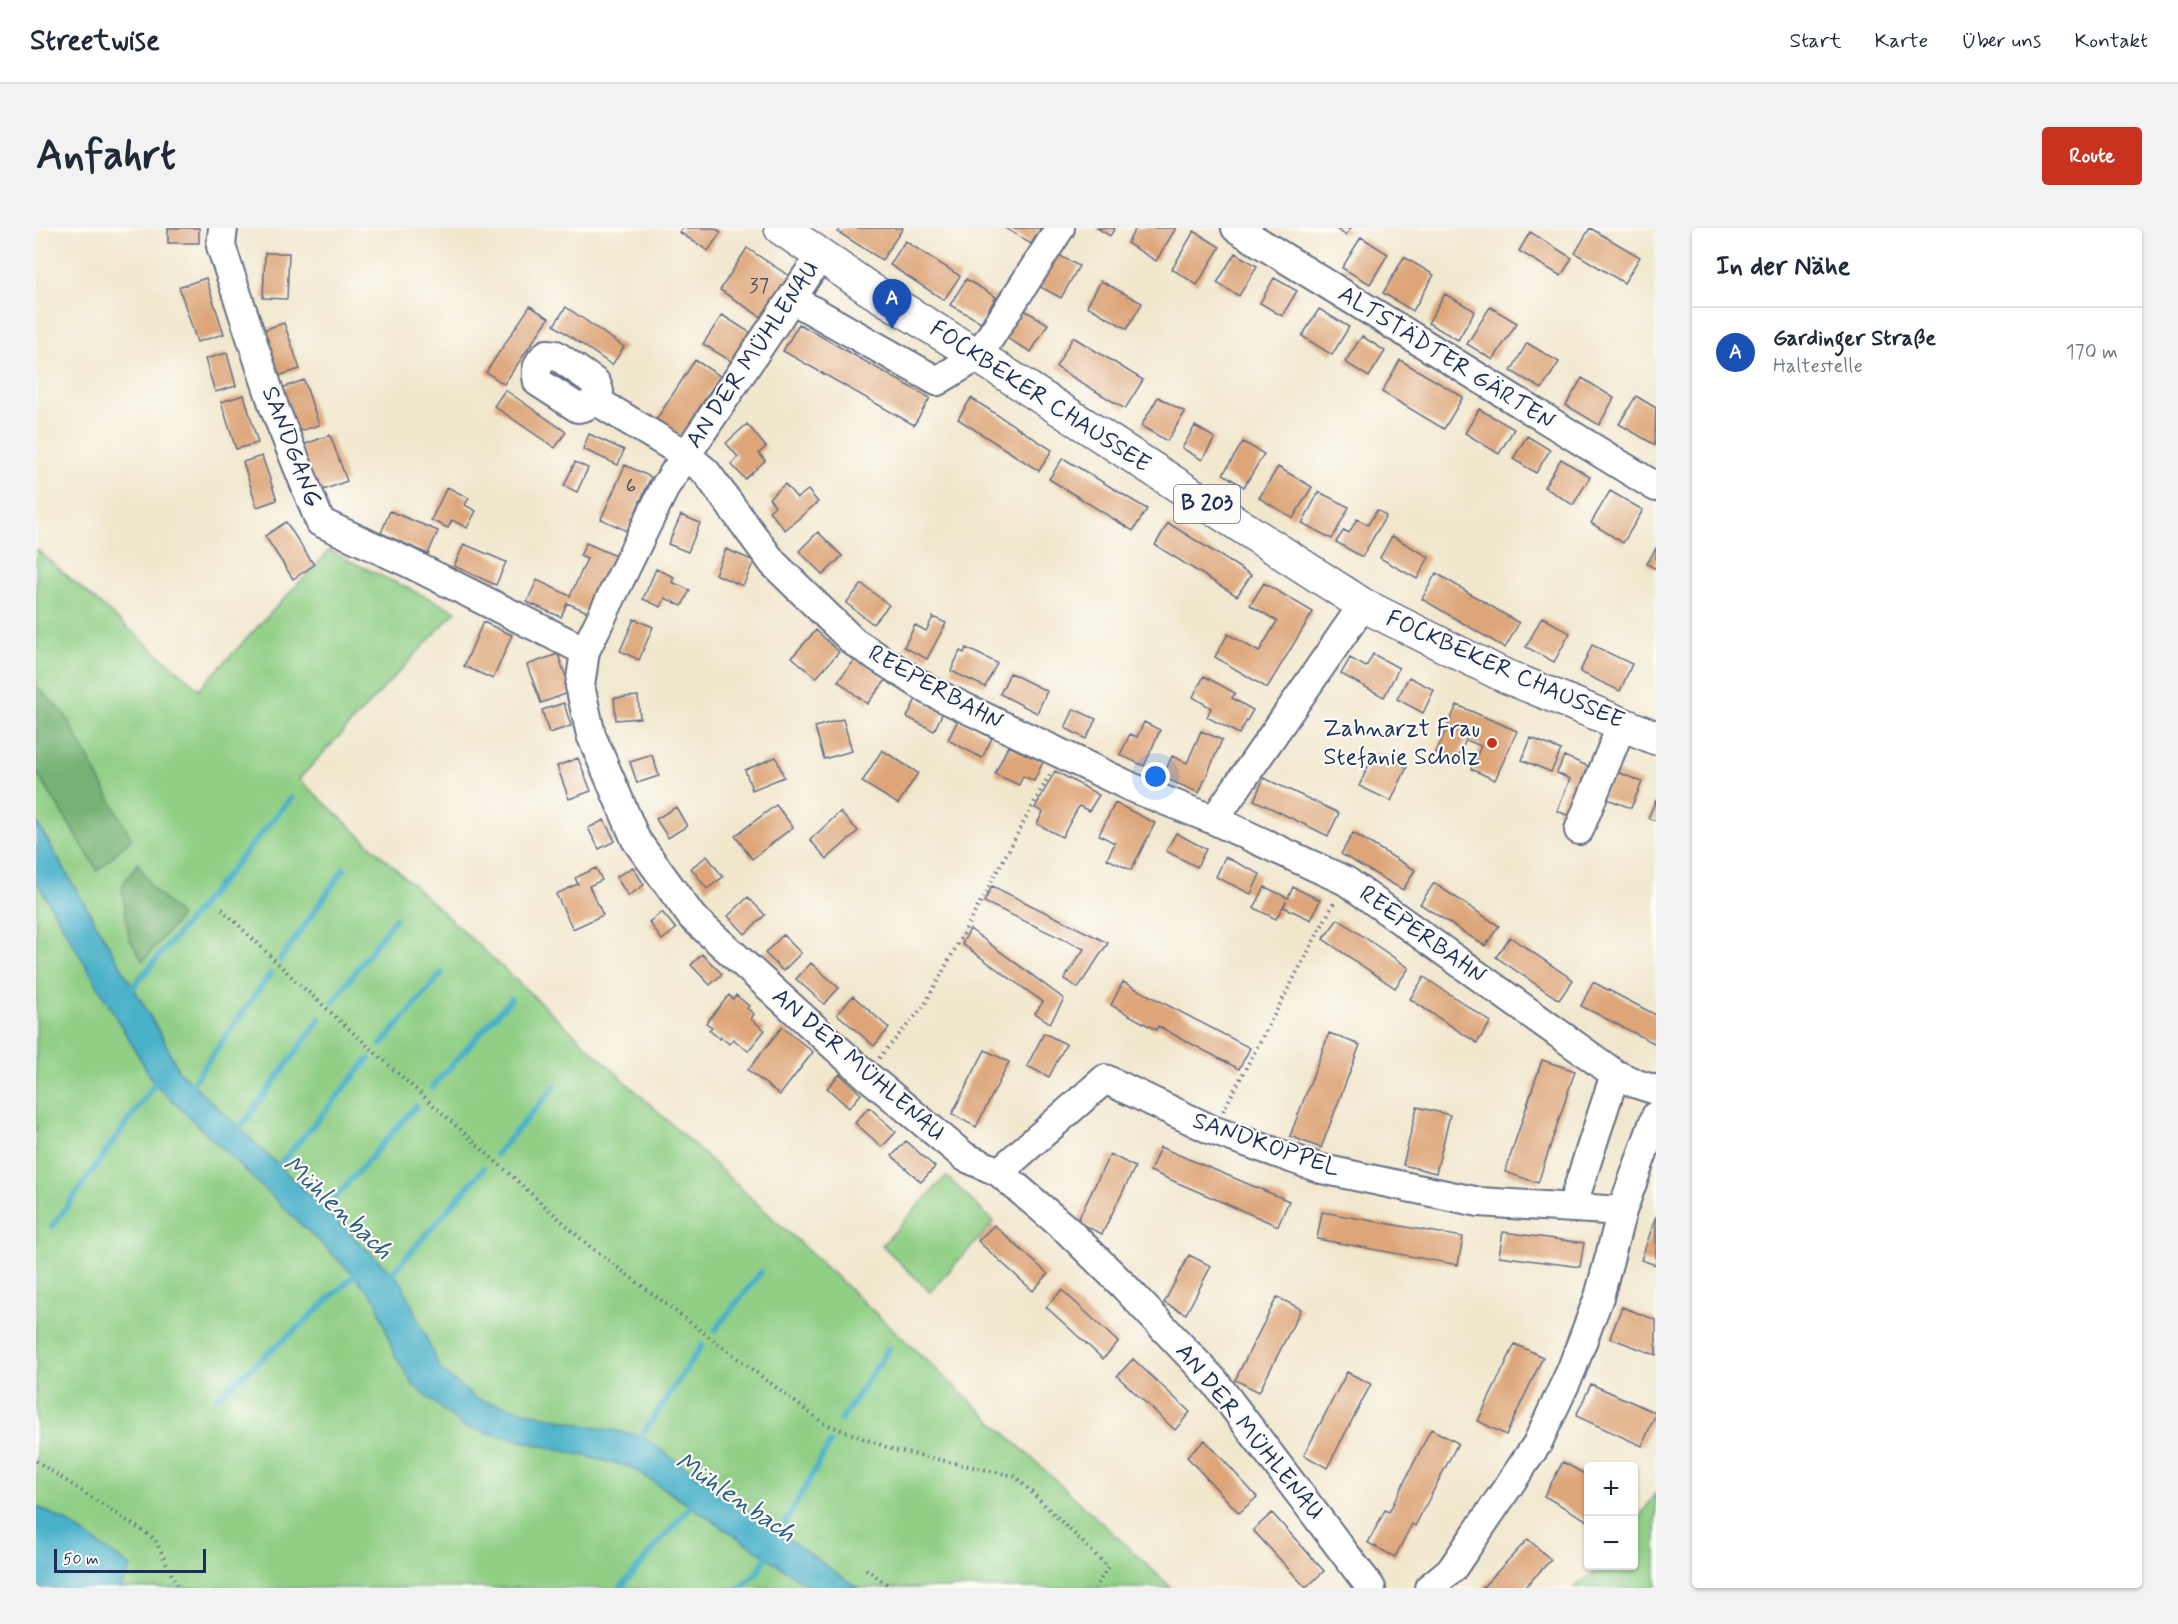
<!DOCTYPE html>
<html lang="de">
<head>
<meta charset="utf-8">
<style>
  body { margin:0; font-family:Mynerve,sans-serif; background:#f2f2f3; color:#1f2937 }
  .controls { position:absolute; right:18px; bottom:18px; display:grid; overflow:hidden; border-radius:6px; box-shadow:0 2px 4px #0004 }
  .controls button { width:54px; height:54px; display:grid; place-items:center; padding:0; border:0; border-bottom:2px solid #e0e1e3; background:#fff; color:#1f2937; font:30px sans-serif }
  .scale { position:absolute; left:18px; bottom:15px; width:152px; box-sizing:border-box; padding-left:6px; border:3px solid #1b2f5e; border-top:0; font-size:16px; line-height:21px; white-space:nowrap; color:#1b2f5e; -webkit-text-stroke:4px #fdfcf7; paint-order:stroke }
  .you { position:absolute; left:1120px; top:549px; width:21px; height:21px; margin:-15px; border:4px solid #fff; border-radius:50%; background:#1a73e8; box-shadow:0 0 0 9px #1a73e833 }
  .badge { display:grid; place-items:center; width:39px; height:39px; border-radius:50%; background:#c8321e; color:#fff; font-size:20px; font-weight:700 }
  .pin { position:absolute; translate:-50% -50px; filter:drop-shadow(0 2px 3px #0008) }
  .pin::after { content:''; position:absolute; top:32px; width:21px; height:18px; background:inherit; clip-path:polygon(0 0,100% 0,50% 100%) }
  .list { margin:0; padding:0; list-style:none }
  h2 { display:flex; justify-content:space-between; align-items:center; height:78px; margin:0; padding:0 24px; font-size:26px }
  h2 small { font-size:20px; font-weight:400; color:#747a83 }
  .list li { display:grid; grid-template-columns:39px 1fr auto; gap:18px; align-items:center; box-sizing:border-box; height:90px; padding:0 24px; border-top:2px solid #e0e1e3 }
  .list b { display:block; font-size:22px; white-space:nowrap }
  .list p { margin:0; font-size:20px; white-space:nowrap; color:#747a83 }
  .list em { font-size:20px; font-style:normal; color:#747a83 }
  .map { position:relative; flex:none; width:1620px; height:1360px; overflow:hidden; border-radius:6px }
  header { display:flex; align-items:center; gap:36px; box-sizing:border-box; height:84px; padding:0 30px; background:#fff; border-bottom:2px solid #e0e1e3 }
  header strong { font-size:28px }
  nav { display:flex; gap:33px; margin-inline-start:auto; font-size:21px }
  .intro { display:flex; align-items:center; justify-content:space-between; box-sizing:border-box; height:144px; padding:0 36px }
  h1 { margin:0; font-size:42px }
  .button { padding:15px 27px; border-radius:6px; background:#c8321e; color:#fff; font-size:21px; font-weight:700 }
  main { display:flex; gap:36px; padding:0 36px }
  aside { flex:1; background:#fff; border-radius:6px; box-shadow:0 2px 4px #0004 }
  .map>svg:first-child { display:block }
  .green { fill:#91cf86; stroke:#567f72; stroke-width:1.5 }
  .forest { fill:#74b273; stroke:#487068; stroke-width:1.5 }
  .water { fill:#4ab1c9; stroke:#327094; stroke-width:1.5 }
  .lines { fill:none; stroke-linecap:round; stroke-linejoin:round }
  .stream { stroke:#4ab1c9; stroke-width:6 }
  .building { fill:#dda578 }
  .minor-casing { stroke:#666f85; stroke-width:32 }
  .major-casing { stroke:#666f85; stroke-width:36 }
  .path { stroke:#666f85; stroke-width:4; stroke-dasharray:1.5 4.5; stroke-linecap:butt }
  .minor { stroke:#fff; stroke-width:28 }
  .major { stroke:#fff; stroke-width:33 }
  .poi-dot { fill:#c8321e; stroke:#fdfcf7; stroke-width:2 }
  .labels { text-anchor:middle; dominant-baseline:central; stroke-width:4.5; stroke-linejoin:round; paint-order:stroke }
  .number-label { font-size:21px; fill:#4c4c64 }
  .shield { fill:#fdfcf7; stroke:#5f6c8c; stroke-width:1.5 }
  .shield-label { font-size:22px; font-weight:bold; fill:#1b2f5e }
  .street-label { font-size:24px; fill:#1b2f5e; stroke:#fdfcf7 }
  .poi-label { font-size:24px; fill:#1b2f5e; stroke:#fdfcf7; text-anchor:end }
  .water-label { font-size:26px; font-style:italic; fill:#2b5c83; stroke:#fdfcf7 }
</style>
</head>
<body>
<header>
<strong>Streetwise</strong>
<nav><a>Start</a><a>Karte</a><a>Über uns</a><a>Kontakt</a></nav>
</header>
<div class="intro"><h1>Anfahrt</h1><a class="button">Route</a></div>
<main>
<div class="map">
<svg width="1620" height="1360" viewBox="0 0 1620 1360">
  <rect width="100%" height="100%" fill="#fdfcf7"/>
  <filter id="ink" filterUnits="userSpaceOnUse"><feTurbulence type="fractalNoise" baseFrequency=".0167" numOctaves="2"/><feDisplacementMap in="SourceGraphic" scale="12" xChannelSelector="R" yChannelSelector="G"/><feConvolveMatrix kernelMatrix="1 2 1 2 8 2 1 2 1" color-interpolation-filters="sRGB"/></filter>
  <filter id="wash" filterUnits="userSpaceOnUse"><feTurbulence type="fractalNoise" baseFrequency=".008" numOctaves="4" result="noise"/><feDisplacementMap in="SourceGraphic" scale="24" xChannelSelector="R" yChannelSelector="G"/><feGaussianBlur stdDeviation="1.35" result="paint"/><feColorMatrix in="noise" values="0 0 0 0 0 0 0 0 0 0 0 0 0 0 0 0 0 1.4 0 .05"/><feComposite in="paint" operator="in"/></filter>
  <g filter="url(#wash)">
    <rect width="100%" height="100%" fill="#f1e7cd"/>
    <!-- green -->
    <path class="green" d="M0,321L163,461L294,322L314,333L420,383L263,551L1136,1360H822L605,1209L525,1192L440,1172L404,1141L366,1055L142,842L128,812L0,593Z
      M0,652L119,856L318,1047L340,1072L358,1126L428,1199L595,1239L712,1316L775,1360H84L95,1339L31,1294L0,1278Z
      M910,948L958,994L894,1064L846,1017Z
      M1620,1264V1360H1537L1569,1338H1598V1298Z"/>
    <!-- forest -->
    <path class="forest" d="M0,458L28,485L95,610L62,643L0,543Z
      M102,635L115,659L145,688L107,733L93,710L86,658Z"/>
    <!-- water -->
    <path class="water" d="M0,593L128,812L142,842L366,1055L404,1141L440,1171L525,1192L605,1208L822,1360H775L712,1316L595,1239L428,1199L378,1158L358,1126L340,1072L318,1047L119,856L0,652Z
      M0,1278L31,1294L95,1339L84,1360H0Z"/>
    <g class="lines">
      <!-- stream -->
      <path class="stream" d="M244,732L308,641
        M92,765L255,570
        M297,774L359,690
        M345,817L406,745
        M396,859L475,771
        M153,860L234,746
        M199,907L284,791
        M460,926L519,858
        M238,943L333,831
        M283,988L380,878
        M16,999L123,850
        M352,1050L448,940
        M679,1102L725,1044
        M181,1169L265,1097L324,1042
        M805,1192L853,1120
        M601,1214L666,1117
        M740,1311L794,1215
        M584,1360L660,1272
        M705,1360L721,1345L734,1323"/>
    </g>
    <g id="blocks">
      <!-- building -->
      <path class="building" d="M132,0H163V15H132Z
        M646,0H678L685,4L672,23L643,4Z
        M805,0H867L846,32L802,4Z
        M969,0H1005L995,16Z
        M1061,0H1079L1074,8Z
        M1100,0H1140L1120,33L1091,15Z
        M1298,0H1315L1310,7Z
        M1554,0L1604,29L1588,55L1539,25Z
        M1158,3L1184,19L1161,57L1136,41Z
        M1494,4L1536,30L1525,48L1483,23Z
        M1325,9L1352,26L1334,56L1306,40Z
        M869,13L924,48L908,72L854,37Z
        M711,20L762,54L734,95L684,62Z
        M1017,24L1043,38L1025,70L999,56Z
        M229,25H253L251,71L227,70Z
        M1199,25L1221,38L1203,68L1181,55Z
        M1368,29L1398,47L1377,83L1347,65Z
        M170,50L188,106L161,114L143,59Z
        M1238,50L1261,63L1246,88L1224,75Z
        M930,51L960,69L945,94L914,77Z
        M1065,53L1106,75L1091,101L1051,78Z
        M1409,66L1439,83L1422,112L1392,95Z
        M494,78L513,90L468,156L450,144Z
        M530,79L588,119L576,137L518,97Z
        M983,79L1012,96L995,124L967,108Z
        M1454,79L1481,95L1457,132L1431,116Z
        M1283,81L1313,99L1296,127L1266,108Z
        M686,87L721,109L703,138L667,116Z
        M248,95L264,141L239,149L224,103Z
        M763,96L894,170L878,197L747,123Z
        M1326,108L1349,123L1333,149L1309,134Z
        M1037,109L1107,152L1089,181L1020,139Z
        M1491,115L1523,134L1506,161L1475,143Z
        M191,125L200,158L179,164L169,131Z
        M659,132L684,148L645,208L620,192Z
        M1364,132L1427,169L1408,201L1346,164Z
        M1546,150L1578,170L1563,197L1530,177Z
        M268,152L283,197L258,205L243,161Z
        M469,162L530,204L519,220L458,178Z
        M208,167L222,215L200,221L185,174Z
        M1600,168L1620,180L1619,217L1583,196Z
        M1122,169L1149,184L1131,213L1105,198Z
        M935,170L1016,222L1003,243L922,191Z
        M1443,181L1478,201L1463,226L1429,205Z
        M711,196L730,219L723,225L729,233L709,251L695,236L702,229L690,215Z
        M1159,198L1179,210L1166,232L1146,220Z
        M553,206L588,222L582,237L547,221Z
        M294,207L311,253L282,264L264,218Z
        M1491,208L1514,222L1500,245L1477,231Z
        M1207,214L1228,226L1208,259L1187,246Z
        M226,228L241,272L221,279L207,234Z
        M1027,230L1111,281L1097,303L1013,251Z
        M1525,231L1554,249L1537,277L1508,259Z
        M539,234L552,240L541,264L528,258Z
        M589,237L615,249L591,303L565,291Z
        M1242,239L1276,259L1257,290L1223,270Z
        M749,256L761,270L772,262L782,274L749,302L733,283L739,278L733,270Z
        M411,259L433,270L429,277L440,283L431,300L416,292L412,300L395,292Z
        M1574,263L1607,282L1587,315L1555,295Z
        M1283,264L1313,279L1296,311L1266,295Z
        M1341,282L1350,288L1326,329L1300,314L1308,302L1313,305L1321,291L1332,297Z
        M354,283L402,303L392,326L345,305Z
        M645,287L664,295L652,324L632,316Z
        M250,294L278,337L257,351L229,308Z
        M1132,295L1215,347L1201,368L1119,317Z
        M782,304L806,328L787,347L763,323Z
        M1356,308L1393,329L1381,351L1344,330Z
        M550,315L580,328L554,385L531,375L525,389L491,374L501,352L534,368L551,331L544,328Z
        M428,316L470,334L460,357L418,338Z
        M1620,320V341L1611,336Z
        M690,321L718,333L707,358L679,346Z
        M620,341L638,349L636,354L654,362L646,378L629,370L625,379L607,371Z
        M1400,345L1483,395L1469,420L1386,371Z
        M1228,355L1277,384L1231,460L1179,429L1192,406L1223,424L1241,393L1214,377Z
        M826,356L853,377L837,396L810,375Z
        M897,389L910,395L891,431L868,419L879,397L890,403Z
        M1506,389L1534,405L1518,434L1490,419Z
        M598,391L617,399L603,432L584,423Z
        M447,394L476,407L457,451L428,438Z
        M780,402L803,424L780,450L756,429Z
        M1556,417L1596,436L1584,463L1544,444Z
        M930,420L961,435L949,459L915,443L924,423L928,425Z
        M522,426L535,464L505,475L491,437Z
        M1337,426L1363,440L1348,469L1305,446L1314,430L1330,439Z
        M821,429L850,452L831,476L802,453Z
        M974,445L1011,463L1001,485L964,466Z
        M1168,448L1199,465L1196,470L1217,482L1203,506L1171,489L1175,480L1157,469Z
        M1373,449L1398,462L1387,485L1361,471Z
        M602,468L604,490L580,492L578,470Z
        M880,471L907,484L898,503L871,489Z
        M528,475L535,498L513,505L506,482Z
        M1421,477L1481,503L1459,552L1435,541L1445,518L1430,512L1420,534L1400,525Z
        M1038,481L1060,491L1050,511L1029,500Z
        M807,491L816,523L788,531L779,499Z
        M922,492L956,510L946,530L912,512Z
        M1108,494L1124,502L1108,538L1084,527L1094,506L1101,509Z
        M1165,503L1186,512L1163,565L1127,549L1136,528L1151,535Z
        M1495,510L1525,522L1515,544L1486,532Z
        M972,518L1007,534L998,553L987,548L983,557L959,546Z
        M846,522L882,545L862,576L826,554Z
        M1339,524L1371,539L1355,573L1323,558Z
        M616,527L623,548L601,555L594,534Z
        M1528,528L1561,542L1541,591L1521,583L1534,551L1521,545Z
        M740,529L748,549L716,562L709,542Z
        M542,530L555,563L533,571L521,538Z
        M1577,542L1606,554L1595,580L1566,569Z
        M1019,543L1063,567L1053,583L1043,578L1026,609L1001,596L1007,584L999,580Z
        M1228,550L1303,585L1292,608L1218,572Z
        M1620,572V593L1612,590Z
        M1079,575L1119,595L1095,642L1071,631L1079,615L1063,607Z
        M740,577L757,599L716,631L699,608Z
        M640,579L651,598L632,610L620,591Z
        M804,584L822,603L791,631L774,612Z
        M568,592L579,613L563,621L552,600Z
        M1140,605L1170,621L1161,639L1130,623Z
        M1317,605L1379,642L1367,662L1305,626Z
        M671,628L687,649L671,661L655,640Z
        M1189,629L1224,646L1215,666L1180,649Z
        M597,639L608,657L592,668L580,649Z
        M560,640L566,652L553,658L567,687L537,701L520,666L542,656L539,650Z
        M1398,655L1463,698L1449,718L1384,676Z
        M956,658L1072,715L1042,760L1028,751L1048,721L948,674Z
        M1229,659L1252,670L1257,659L1284,672L1275,692L1248,679L1250,673L1240,691L1218,680Z
        M712,669L729,687L709,706L692,688Z
        M626,684L640,701L626,712L613,694Z
        M1302,691L1373,740L1359,760L1287,711Z
        M934,701L1028,771L1014,795L999,785L1007,774L926,716Z
        M747,707L765,725L747,743L729,725Z
        M1474,709L1537,752L1523,772L1460,729Z
        M666,726L686,746L674,757L655,737Z
        M775,735L803,760L788,776L760,751Z
        M1388,749L1455,794L1441,815L1374,771Z
        M1087,754L1214,820L1203,841L1122,798L1120,802L1075,777Z
        M1557,754L1620,787V816L1545,778Z
        M693,767L697,771L700,767L713,778L711,780L718,786L715,791L729,802L712,823L697,811L693,816L685,809L684,811L673,802L676,799L670,795Z
        M817,768L853,800L838,818L801,786Z
        M746,799L777,824L744,867L712,842Z
        M1008,805L1030,816L1013,849L991,838Z
        M1293,805L1324,817L1285,920L1254,908Z
        M949,822L973,834L940,899L916,886Z
        M1506,832L1539,843L1502,955L1469,944Z
        M804,846L825,866L813,880L791,860Z
        M833,879L860,904L846,919L819,895Z
        M1381,879L1414,887L1400,945L1367,937Z
        M870,913L899,939L885,954L856,928Z
        M1124,919L1253,973L1242,998L1114,943Z
        M1074,926L1099,939L1066,1006L1041,994Z
        M1286,984L1427,1009L1422,1037L1281,1011Z
        M1620,988V1037L1605,1032Z
        M958,997L1012,1046L997,1063L942,1013Z
        M1467,1004L1548,1015L1544,1039L1463,1028Z
        M1153,1027L1175,1038L1150,1086L1128,1075Z
        M1026,1062L1082,1114L1067,1131L1010,1079Z
        M1241,1069L1265,1081L1223,1164L1199,1152Z
        M1586,1079L1620,1092V1127L1574,1110Z
        M1479,1116L1507,1129L1470,1207L1442,1193Z
        M1097,1131L1154,1184L1139,1202L1081,1148Z
        M1311,1144L1335,1156L1291,1240L1268,1227Z
        M1555,1156L1620,1185L1606,1218L1540,1188Z
        M1395,1201L1422,1215L1379,1298L1376,1296L1359,1329L1332,1315L1349,1282L1353,1284Z
        M1169,1212L1221,1269L1203,1285L1151,1229Z
        M1527,1234L1552,1248V1293L1508,1268Z
        M1236,1285L1288,1343L1270,1360L1217,1302Z
        M1492,1311L1515,1332L1488,1360H1446Z"/>
    </g>
  </g>
  <g filter="url(#ink)">
    <use href="#blocks" fill-opacity="0" stroke="#666f85" stroke-width="1.5"/>
    <g class="lines">
      <!-- minor casing -->
      <g class="minor-casing">
        <path id="minor" d="M187,0L185,18L238,179L284,294L373,335L549,423
          M1200,0L1620,259
          M785,27L630,257L549,423L544,458L555,507L600,612L656,689L829,846L929,929L963,944L1031,1002L1088,1058L1178,1153L1335,1360
          M756,71L901,153L942,128L1024,0
          M511,126L520,127L560,155L563,163C558,174 554,178 542,180L502,154C499,142 501,135 511,126Z
          M559,172L650,227L670,244L737,335L818,414L896,464L1095,559L1178,592L1310,653L1579,846L1601,856L1620,862
          M1178,592L1327,377
          M1543,602L1586,496
          M963,944L1069,851L1176,902L1286,941L1443,974L1586,983L1620,888
          M1536,979L1579,846
          M1393,1360L1416,1341L1501,1216L1535,1143L1563,1069L1586,983"/>
      </g>
      <!-- major casing -->
      <g class="major-casing">
        <path id="major" d="M745,0L832,60L942,128L1327,377L1467,447L1620,510"/>
      </g>
      <!-- path -->
      <path class="path" d="M186,681L260,753L552,1017L787,1195L858,1222L979,1248L1072,1339L1059,1360
        M843,830L888,778L1015,544
        M1187,883L1299,673
        M0,1233L119,1311L142,1360
        M830,1341L856,1360"/>
      <!-- minor -->
      <use href="#minor" class="minor"/>
      <!-- major -->
      <use href="#major" class="major"/>
    </g>
  </g>
  <!-- markers -->
  <circle class="poi-dot" cx="1456" cy="515" r="6"/>
  <g class="labels">
    <!-- number labels -->
    <g class="number-label">
      <text x="723" y="58">37</text>
      <text x="595" y="258">6</text>
    </g>
    <!-- shield labels -->
    <rect class="shield" x="1138" y="257" width="66" height="38" rx="4.5"/>
    <g class="shield-label">
      <text x="1171" y="276">B 203</text>
    </g>
    <!-- street labels -->
    <g class="street-label">
      <text transform="translate(717 127) rotate(-56)">AN DER MÜHLENAU</text>
      <text transform="translate(1410 130) rotate(32)">ALTSTÄDTER GÄRTEN</text>
      <text transform="translate(1004 169) rotate(33)">FOCKBEKER CHAUSSEE</text>
      <text transform="translate(255 219) rotate(69)">SANDGANG</text>
      <text transform="translate(1469 442) rotate(24)">FOCKBEKER CHAUSSEE</text>
      <text transform="translate(899 460) rotate(29)">REEPERBAHN</text>
      <text transform="translate(1386 707) rotate(36)">REEPERBAHN</text>
      <text transform="translate(822 837) rotate(41)">AN DER MÜHLENAU</text>
      <text transform="translate(1230 917) rotate(19)">SANDKOPPEL</text>
      <text transform="translate(1213 1204) rotate(51)">AN DER MÜHLENAU</text>
    </g>
    <!-- poi labels -->
    <g class="poi-label">
      <text x="1444" y="501">Zahnarzt Frau<tspan x="1444" dy="28">Stefanie Scholz</tspan></text>
    </g>
    <!-- water labels -->
    <g class="water-label">
      <text transform="translate(301 980) rotate(43)">Mühlenbach</text>
      <text transform="translate(699 1270) rotate(34)">Mühlenbach</text>
    </g>
  </g>
</svg>
<div class="controls">
<button>+</button>
<button>−</button>
</div>
<div class="scale">50 m</div>
<div class="you"></div>
<div class="pin badge" style="left:856px;top:101px;background:#1a4fb4">A</div>
</div>
<aside>
<h2>In der Nähe<small></small></h2>
<ul class="list">
<li><span class="badge" style="background:#1a4fb4">A</span><div><b>Gardinger Straße</b><p>Haltestelle</p></div><em>170 m</em></li>
</ul>
</aside>
</main>
</body>
</html>
